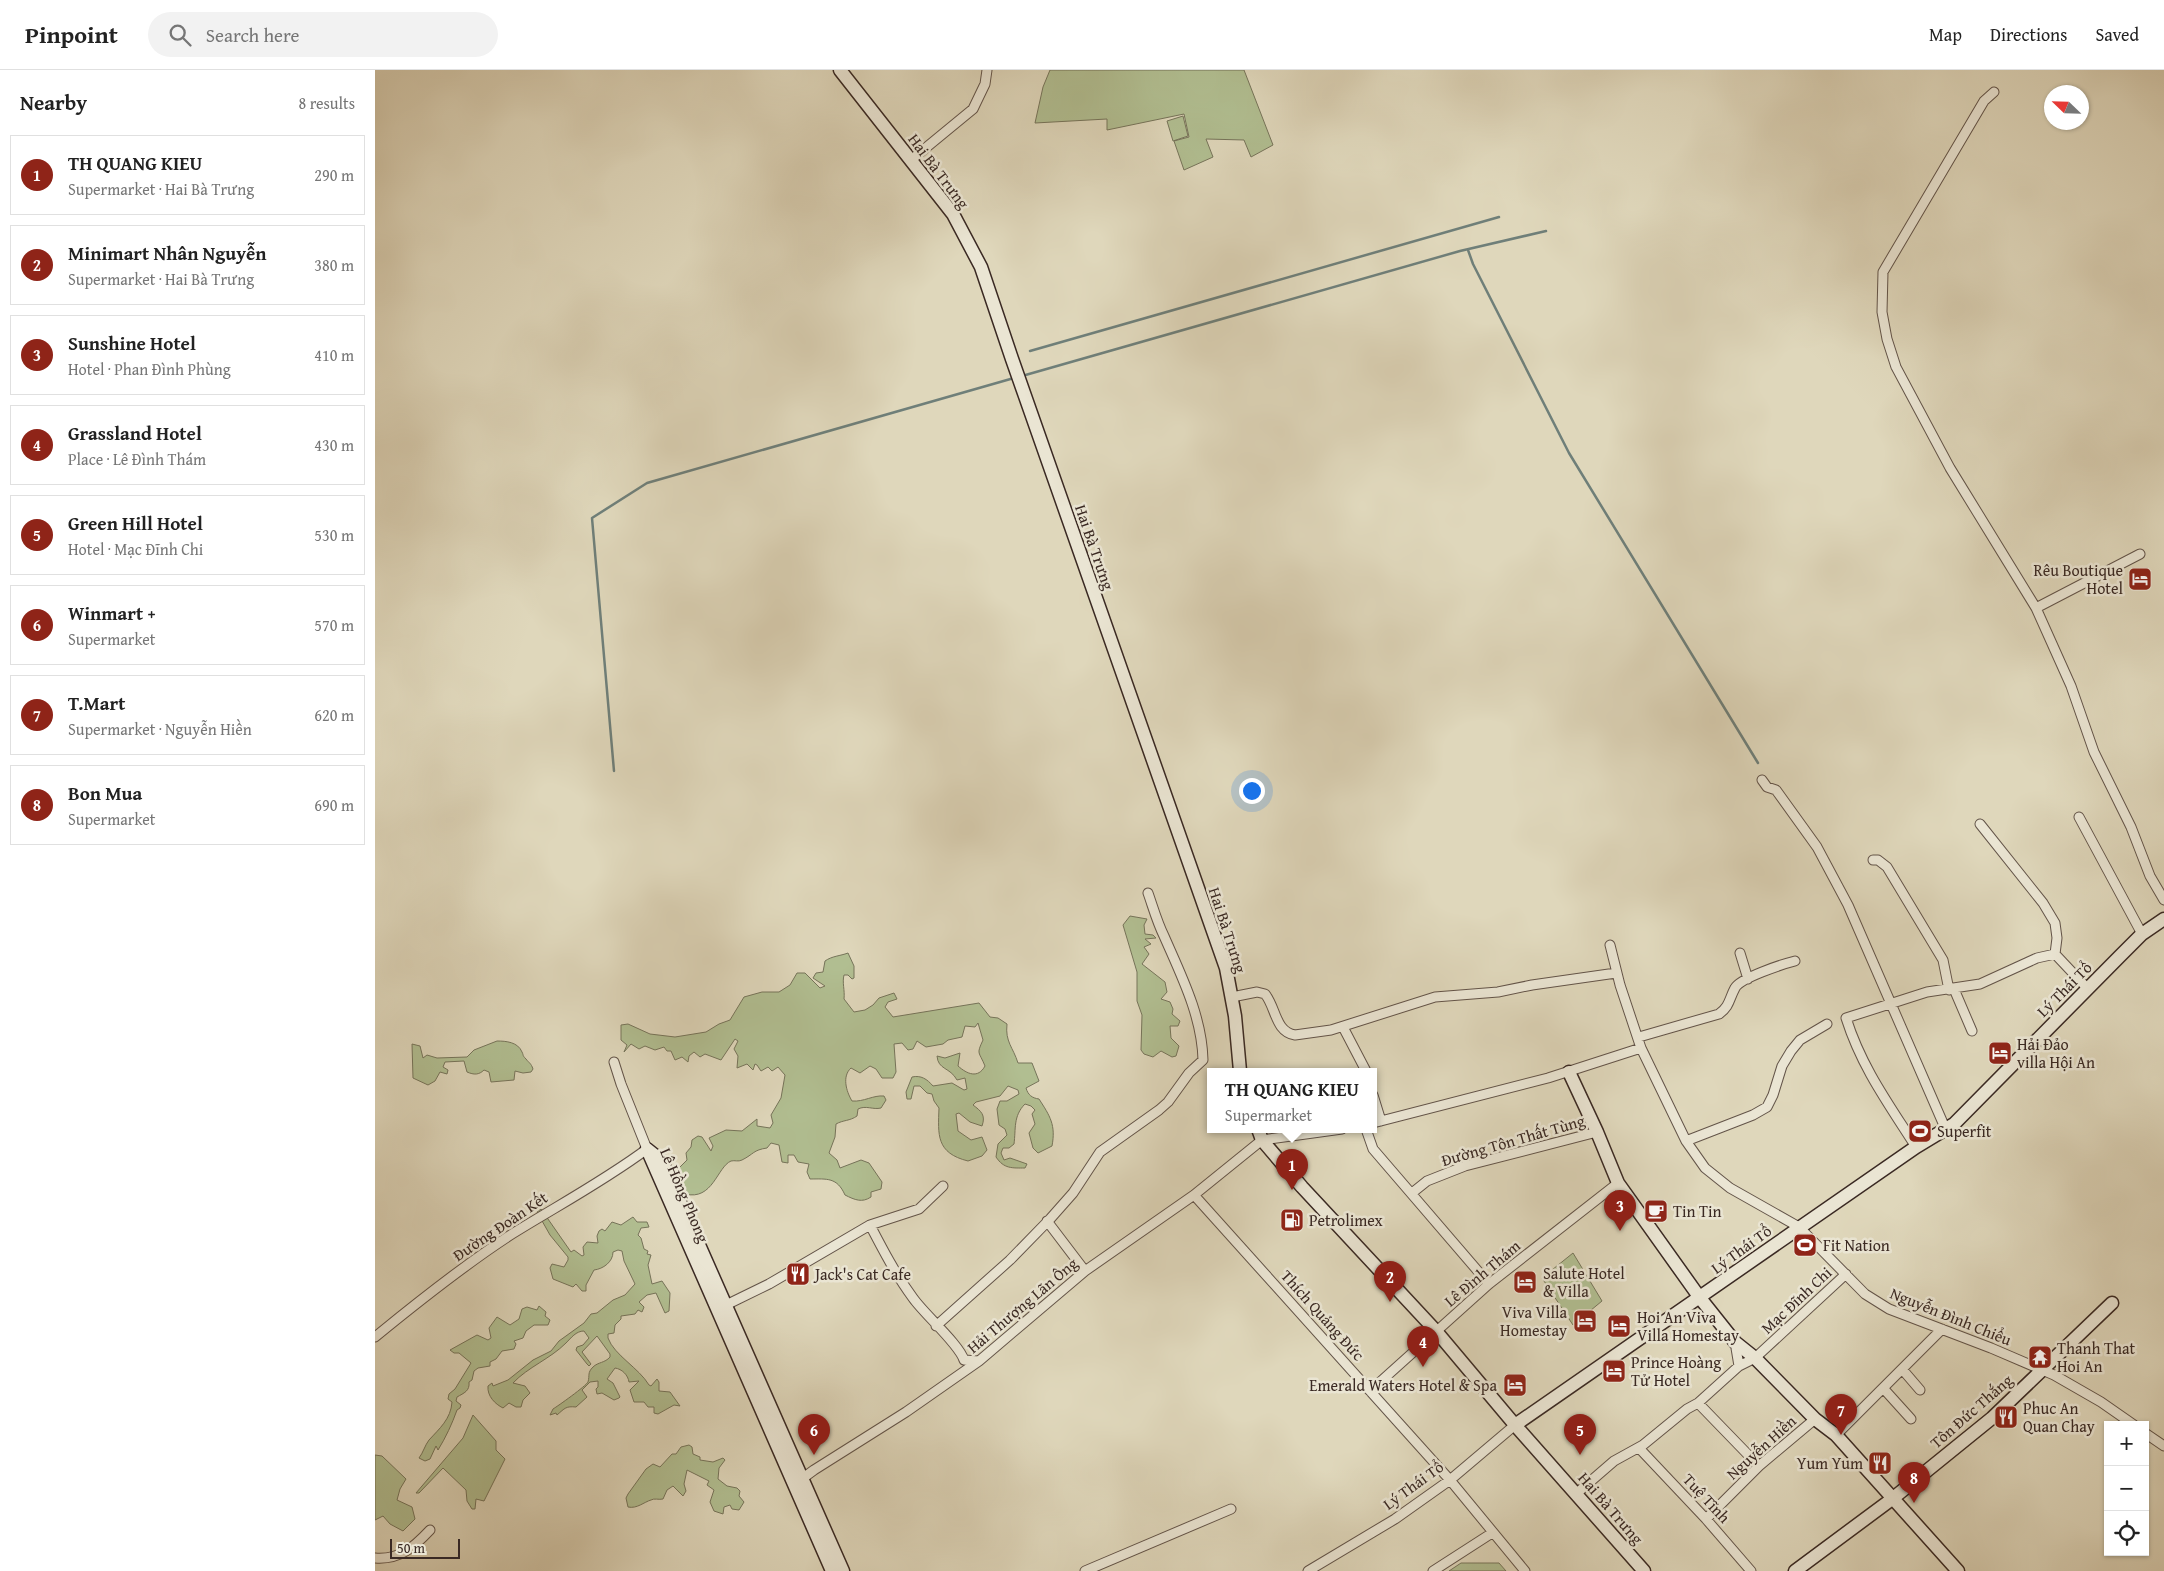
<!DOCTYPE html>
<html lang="en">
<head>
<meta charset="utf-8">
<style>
  body { margin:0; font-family:"Gentium Book Plus",serif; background:#f2f2f2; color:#222 }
  .controls { position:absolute; right:15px; bottom:15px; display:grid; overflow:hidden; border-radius:0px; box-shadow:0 1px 4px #0004 }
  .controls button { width:45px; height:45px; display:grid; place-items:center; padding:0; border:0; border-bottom:1px solid #e0e0e0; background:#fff; color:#222; font:25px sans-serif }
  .compass { position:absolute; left:1669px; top:15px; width:45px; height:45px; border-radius:50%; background:#fff; box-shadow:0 1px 4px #0004; rotate:293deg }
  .scale { position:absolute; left:15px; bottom:12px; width:70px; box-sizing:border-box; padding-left:5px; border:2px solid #3a2923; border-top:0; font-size:14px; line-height:18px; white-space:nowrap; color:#3a2923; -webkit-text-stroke:4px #eae5d3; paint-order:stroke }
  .you { position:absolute; left:876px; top:720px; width:18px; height:18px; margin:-12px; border:4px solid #fff; border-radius:50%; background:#1a73e8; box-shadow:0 0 0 8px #1a73e833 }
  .badge { display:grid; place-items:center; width:32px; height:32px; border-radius:50%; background:#8f2418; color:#fff; font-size:16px; font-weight:700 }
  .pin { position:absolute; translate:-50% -41px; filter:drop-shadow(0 1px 2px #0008) }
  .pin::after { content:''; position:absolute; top:26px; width:18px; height:15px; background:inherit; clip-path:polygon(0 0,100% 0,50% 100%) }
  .popup { position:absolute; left:832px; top:998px; width:170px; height:65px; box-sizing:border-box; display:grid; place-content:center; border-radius:0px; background:#fff; filter:drop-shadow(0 1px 4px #0005); font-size:16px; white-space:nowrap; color:#767676 }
  .popup b { font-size:19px; color:#222 }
  .popup::after { content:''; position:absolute; left:50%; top:100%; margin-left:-10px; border:10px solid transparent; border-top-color:#fff }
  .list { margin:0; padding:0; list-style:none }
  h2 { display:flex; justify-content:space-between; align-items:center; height:65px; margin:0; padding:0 20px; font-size:21px }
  h2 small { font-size:16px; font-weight:400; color:#767676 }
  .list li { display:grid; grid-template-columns:32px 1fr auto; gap:15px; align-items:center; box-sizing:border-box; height:80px; margin:0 10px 10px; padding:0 10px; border:1px solid #e0e0e0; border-radius:0px }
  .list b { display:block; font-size:19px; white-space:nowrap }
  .list p { margin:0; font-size:16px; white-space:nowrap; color:#767676 }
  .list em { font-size:16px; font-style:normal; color:#767676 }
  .icon { flex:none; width:28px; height:28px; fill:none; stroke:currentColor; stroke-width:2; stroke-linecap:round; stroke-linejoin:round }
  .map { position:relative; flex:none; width:1789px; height:1501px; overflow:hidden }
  header { display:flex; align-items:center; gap:30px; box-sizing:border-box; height:70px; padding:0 25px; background:#fff; border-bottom:1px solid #e0e0e0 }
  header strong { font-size:24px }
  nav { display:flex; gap:28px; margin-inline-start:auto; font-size:18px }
  .search { width:350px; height:45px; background:#f2f2f2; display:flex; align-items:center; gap:12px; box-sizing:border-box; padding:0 18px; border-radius:28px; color:#767676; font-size:19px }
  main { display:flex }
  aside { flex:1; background:#fff }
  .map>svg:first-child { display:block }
  .green { fill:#b1be91; stroke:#76745a }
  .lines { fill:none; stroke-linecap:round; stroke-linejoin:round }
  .stream { stroke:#6f7f79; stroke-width:2.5 }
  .street-casing { stroke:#635449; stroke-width:11 }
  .secondary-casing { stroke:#3a2923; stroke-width:15 }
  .street { stroke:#eae5d3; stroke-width:9 }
  .secondary { stroke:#eae5d3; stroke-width:12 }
  .labels { text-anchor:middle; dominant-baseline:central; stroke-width:5; stroke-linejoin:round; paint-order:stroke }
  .street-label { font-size:16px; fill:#3a2923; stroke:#eae5d3 }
  .poi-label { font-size:16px; fill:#3a2923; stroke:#eae5d3; text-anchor:start }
</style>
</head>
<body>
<header>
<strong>Pinpoint</strong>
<div class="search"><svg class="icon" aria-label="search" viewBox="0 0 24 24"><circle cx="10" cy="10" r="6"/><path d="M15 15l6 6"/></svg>Search here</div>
<nav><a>Map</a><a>Directions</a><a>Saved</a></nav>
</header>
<main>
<aside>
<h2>Nearby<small>8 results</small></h2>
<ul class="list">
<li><span class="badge">1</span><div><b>TH QUANG KIEU</b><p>Supermarket · Hai Bà Trưng</p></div><em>290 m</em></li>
<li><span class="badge">2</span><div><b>Minimart Nhân Nguyễn</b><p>Supermarket · Hai Bà Trưng</p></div><em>380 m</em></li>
<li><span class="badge">3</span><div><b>Sunshine Hotel</b><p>Hotel · Phan Đình Phùng</p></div><em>410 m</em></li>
<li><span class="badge">4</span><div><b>Grassland Hotel</b><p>Place · Lê Đình Thám</p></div><em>430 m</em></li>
<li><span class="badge">5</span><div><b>Green Hill Hotel</b><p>Hotel · Mạc Đĩnh Chi</p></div><em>530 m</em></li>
<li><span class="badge">6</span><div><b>Winmart +</b><p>Supermarket</p></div><em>570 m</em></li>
<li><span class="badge">7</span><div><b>T.Mart</b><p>Supermarket · Nguyễn Hiền</p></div><em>620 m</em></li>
<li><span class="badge">8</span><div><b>Bon Mua</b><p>Supermarket</p></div><em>690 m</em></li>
</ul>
</aside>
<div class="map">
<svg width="1789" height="1501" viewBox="0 0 1789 1501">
  <rect width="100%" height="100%" fill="#dfd7bb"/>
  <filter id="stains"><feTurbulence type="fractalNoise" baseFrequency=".004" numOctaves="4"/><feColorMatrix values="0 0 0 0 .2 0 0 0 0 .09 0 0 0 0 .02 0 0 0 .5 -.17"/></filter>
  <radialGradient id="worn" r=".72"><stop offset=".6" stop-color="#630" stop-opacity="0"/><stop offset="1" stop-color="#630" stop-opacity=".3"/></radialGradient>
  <!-- green -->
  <path class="green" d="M675,0H869L898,75L876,87L869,70L831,69L838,87L809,100L799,71L814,67L809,44L732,60V49L660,53L668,17Z
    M808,46L813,66L798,71L792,51Z
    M755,846L772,849L769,855L770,864L778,865L781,868L770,869L776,874L769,877L774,884L767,894L790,912L792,922L786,929L795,932L798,939L797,944L805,951L803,956H795L796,968L804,976L801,986L797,987L786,981L778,987L769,984L766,980L767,945L762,931V902L748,855Z
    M473,883L479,896V908L477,909L473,905H469C467,913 470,920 469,929L479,942L490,940L498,935L504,928L519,923L522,929L513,932L510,937L518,947L604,933L615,947L623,948L632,954C630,972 638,977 643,993H657L664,1011L651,1018C653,1025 657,1028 664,1029C675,1046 681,1055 677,1076L663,1083L658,1078L654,1063L660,1054L657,1044L660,1040L656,1036L650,1034C638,1046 641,1059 639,1074L634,1078H628L626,1083L629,1090L635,1088L652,1094L650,1098C637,1098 629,1099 621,1087L623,1074L632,1065L630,1059L624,1055L622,1039L625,1031H632L644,1024L643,1020L633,1016L625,1026L601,1032L598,1035C606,1041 611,1045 607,1056L595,1052L584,1043L581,1044L583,1061L596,1070L607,1067L612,1080L607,1086L593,1091C561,1083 563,1065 564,1038L559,1031L557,1024L552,1023L545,1016H539L536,1029H532L531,1022L537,1007C546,1005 552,1009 558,1016L577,1013L589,1020L592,1019L590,1008L582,1010C575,997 563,1000 562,986L570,988L585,983L583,996C592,1004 603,1009 610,996C604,981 601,985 608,970L603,953L600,957L590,956L587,967L573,970L568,974L551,977L542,971L538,979L533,980L527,973L519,974L521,1002L518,1008H507L501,999L495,996L485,1003L476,998C467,1006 471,1021 477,1031C489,1032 498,1025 509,1026L511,1030L506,1038C498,1040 491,1035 483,1039L482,1046C475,1051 468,1050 461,1054L460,1067L454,1083L462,1090L465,1098L486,1090L494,1093L507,1112L506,1119L496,1122V1127C487,1133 480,1130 470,1125C462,1107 452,1109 435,1109L432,1102L434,1094L423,1092L419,1085H413V1093L407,1092L404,1075L396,1073L392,1078C378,1080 379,1084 367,1090C363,1092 360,1090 356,1091C342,1097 338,1131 310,1124L303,1108V1099L312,1090L311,1083L316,1077L317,1070L323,1066L327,1067L336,1081L338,1076L334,1068L351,1060L367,1061L382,1049V1056L395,1058L398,1053L396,1045L406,1028L410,1005L403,997L397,1001L393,997L386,1001L382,995L380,994L378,1000L372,994L362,998L363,986L359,979L363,971L360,969L346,990L330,984L325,987L319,982L314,986L313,992L307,987L300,990L296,981H292L289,977L280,980L270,976L264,979L256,974L249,982L252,975L246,970V955L253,954L275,964L300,967L331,962L344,954L355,950L369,927L387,922H404L415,915L422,903H430L445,918L450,916L438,908L441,903L448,902L450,891C457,886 465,886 473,883Z
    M122,971C131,971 143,972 147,982C149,986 147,985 151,989C154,993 156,993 158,999L156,1002L148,1003L140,1001L139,1010L116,1012L114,1002L109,1000C104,1005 99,1005 92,1002L89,991L70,992L68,997L73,1000L72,1004L65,1002L60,1011L53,1015L38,1008L37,974L45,976L48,988L52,985L62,988L92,987L99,980Z
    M166,1139L196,1182L199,1180L207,1186L209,1185L208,1177L212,1172L223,1173L222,1166L224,1161L227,1159L230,1161L237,1152L246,1155L258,1147L262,1152H272L274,1157L266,1158L263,1165L266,1168L269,1179L273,1181L272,1184L276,1185L273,1195L277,1214L287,1211L295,1223L294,1241L290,1243L281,1223L272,1225L264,1232L269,1237L267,1242L263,1240L260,1244L246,1246V1249L240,1255L239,1263L233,1264V1268C239,1285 264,1298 274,1315L276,1316L282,1309L284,1312V1321L295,1322L305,1336L299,1335L283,1344L279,1343V1337H273L269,1332H259L255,1320L264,1311L254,1312C253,1305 247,1299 240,1298L232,1309L238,1313L245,1327L244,1328L239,1330L227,1323L222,1324L221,1319L223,1317V1311L215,1312L207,1320L212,1327L201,1337C191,1336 190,1338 182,1345L181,1343L175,1345L178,1339C183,1336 211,1316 213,1312C215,1305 212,1303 218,1297C223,1292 230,1293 235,1287V1284L222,1266L207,1282L216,1294L214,1296L212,1294L201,1280L202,1277L208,1275L214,1268L209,1261C201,1261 196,1268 191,1273C175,1289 153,1297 138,1313L150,1316L155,1323L148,1330L146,1337H141L134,1333L128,1338C120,1334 112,1326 113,1316L117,1313L118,1316L133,1310L158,1290L176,1281L184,1271L209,1253L216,1244L222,1243L238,1230L250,1225L260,1214L249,1191L247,1181L243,1180L238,1182C238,1192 228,1199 219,1200L211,1215V1221H207L201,1214L198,1217L178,1209L175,1198L177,1194L189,1197L193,1190V1187L175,1165L162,1142Z
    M1198,1183L1227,1231L1198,1255L1167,1208Z
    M164,1236L171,1242L170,1246L175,1250L173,1255H159L151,1261L148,1268L139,1271L141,1274L139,1279L127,1281L121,1289L115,1292V1296L103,1298L99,1301L97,1310L94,1312C95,1321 89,1323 82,1327L81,1331L86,1335L85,1338L82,1340C77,1354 71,1367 63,1380L61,1376L55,1389L50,1391L44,1388C48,1383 50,1375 54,1370C64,1359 76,1349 77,1332L73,1329L74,1324L80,1319L96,1293L84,1283H79L75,1280L102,1265L113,1270L116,1268L114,1258L122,1247L135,1255L144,1249L147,1239L152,1237L162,1240Z
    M98,1345L121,1371V1380L130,1389L109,1431L101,1429L100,1439H97L92,1431L91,1420L68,1398L44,1423H41L88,1368Z
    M314,1375L317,1377L318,1384L325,1387V1390L338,1392L348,1388L350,1390L344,1398L343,1409L352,1416L362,1418L365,1421L364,1426L369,1432L364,1440L357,1439L355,1435L349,1437L348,1444L339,1441L335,1432L339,1420L332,1415L334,1411L312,1400L309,1414L311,1421L308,1426L298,1416L292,1420L288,1429C284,1430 279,1428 276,1430C269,1432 262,1439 253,1437L251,1428L253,1424L271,1399L278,1394L285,1397L297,1384H301L306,1377Z
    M0,1385L7,1386L31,1409L25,1419L22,1430L37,1437L40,1449L28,1461L15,1454L8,1446L0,1450Z
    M1086,1493H1124L1131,1501H1074Z"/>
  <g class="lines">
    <!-- stream -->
    <path class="stream" d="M1093,180L1098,194L1194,383L1383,693
      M655,281L1124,147
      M647,306L1085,181L1171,161
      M239,701L217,448L272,413L639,308"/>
    <!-- street casing -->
    <g class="street-casing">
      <path id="street" d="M1619,22L1609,31L1508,202L1507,242L1512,269L1521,297L1575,398L1661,538L1696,616L1719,682L1756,757L1775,806L1789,830
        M536,90L598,39L610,14L612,0
        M1661,538L1765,484
        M1387,710L1392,717L1401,720L1442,777L1473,835L1571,1060
        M1704,747L1767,864
        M1605,754L1668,833L1680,853L1682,868L1680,884L1712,918
        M1498,790H1503L1512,797L1568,890L1574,920
        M1235,875L1245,915L1266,978L1311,1071L1330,1098L1355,1118L1424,1157L1490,1224L1514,1239L1616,1278L1679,1305L1726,1332L1759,1355
        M1365,883L1373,909
        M1579,919L1597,961
        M857,927L882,922L890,924C901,937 900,962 920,965L956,960L1060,927L1123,922L1157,915L1241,903
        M968,957L991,1001
        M1264,967L1344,944C1355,936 1354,929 1360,918C1365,908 1408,894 1420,891
        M998,1025L1006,1051
        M998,1053L1173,1008L1266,978
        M991,1059L998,1079L1114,1214
        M1311,1071L1378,1045L1392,1037L1398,1025L1407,996L1416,981L1425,970L1452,954
        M1541,1077C1513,1033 1487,998 1471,948L1552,922L1605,914L1662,888L1680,884
        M1037,1123L1052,1111L1090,1096L1222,1062
        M819,1125L1075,1410L1150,1501
        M672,1151L710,1201
        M495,1155C508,1180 521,1205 538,1228C550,1245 584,1274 589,1290L604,1291
        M351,1235L394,1214L495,1155L544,1139L568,1116
        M561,1256L635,1190L675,1149L698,1123L725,1082L784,1040L793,1032L814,1003L828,990C827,946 806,905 789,866C782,852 778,837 773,823
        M0,1267C44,1231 89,1195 137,1164C182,1136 229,1111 272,1079L246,1014L239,992
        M1360,1272L1364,1296
        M1527,1299L1545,1320
        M1508,1318L1536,1349
        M995,1321L1114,1214L1243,1113
        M1323,1333L1384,1396
        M1770,1363L1789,1376
        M1461,1365L1567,1259
        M1264,1378L1331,1449L1376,1501
        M424,1411L439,1400L531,1342L604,1291L710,1201L819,1125L887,1070L967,1059
        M1202,1423L1239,1391L1268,1375L1312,1339L1323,1333L1364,1296L1380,1288L1471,1204
        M1331,1449L1384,1396L1440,1349
        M0,1488C25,1490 39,1477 55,1460
        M710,1501L856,1439
        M933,1501L1020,1449L1075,1410L1140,1355
        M1058,1501L1117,1463"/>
    </g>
    <!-- secondary casing -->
    <g class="secondary-casing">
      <path id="secondary" d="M465,0L578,144L606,197L637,289L851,898L860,946L865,1001
        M1194,1002L1222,1062L1243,1113L1325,1228L1360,1272L1380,1288L1440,1349L1461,1365L1583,1501
        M883,1059L887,1070L927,1117L1061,1261L1140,1355L1269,1501
        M1140,1355L1541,1077L1579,1054L1745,886L1767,864L1789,849
        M457,1501L272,1079L287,1091L468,1501
        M1420,1501L1517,1429L1617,1348L1737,1233"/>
    </g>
    <!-- street -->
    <use href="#street" class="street"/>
    <!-- secondary -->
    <use href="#secondary" class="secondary"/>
  </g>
  <!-- icons -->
  <defs>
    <g id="hotel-square" transform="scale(1.25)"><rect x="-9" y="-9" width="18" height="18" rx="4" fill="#8f2418" stroke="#eae5d3"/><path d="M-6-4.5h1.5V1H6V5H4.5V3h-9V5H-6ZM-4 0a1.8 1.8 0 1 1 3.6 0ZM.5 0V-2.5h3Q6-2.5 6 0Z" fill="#fff"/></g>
    <g id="stadium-square" transform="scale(1.25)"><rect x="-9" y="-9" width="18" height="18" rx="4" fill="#8f2418" stroke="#eae5d3"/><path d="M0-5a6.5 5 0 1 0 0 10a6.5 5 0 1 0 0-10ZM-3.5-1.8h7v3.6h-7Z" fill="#fff"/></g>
    <g id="cafe-square" transform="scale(1.25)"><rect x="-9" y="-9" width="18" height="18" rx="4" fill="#8f2418" stroke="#eae5d3"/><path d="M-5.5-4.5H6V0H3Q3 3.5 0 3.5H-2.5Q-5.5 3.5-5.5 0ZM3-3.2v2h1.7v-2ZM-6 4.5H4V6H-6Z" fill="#fff"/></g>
    <g id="fuel-square" transform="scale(1.25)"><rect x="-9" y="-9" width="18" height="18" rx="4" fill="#8f2418" stroke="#eae5d3"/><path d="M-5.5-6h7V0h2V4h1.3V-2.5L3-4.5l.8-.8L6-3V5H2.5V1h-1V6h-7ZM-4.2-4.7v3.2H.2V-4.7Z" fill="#fff"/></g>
    <g id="restaurant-square" transform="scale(1.25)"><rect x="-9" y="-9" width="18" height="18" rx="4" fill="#8f2418" stroke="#eae5d3"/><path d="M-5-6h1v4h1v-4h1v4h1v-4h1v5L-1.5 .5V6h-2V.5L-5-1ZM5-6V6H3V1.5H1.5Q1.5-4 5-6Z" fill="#fff"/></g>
    <g id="temple-square" transform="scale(1.25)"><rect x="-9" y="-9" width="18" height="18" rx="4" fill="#8f2418" stroke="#eae5d3"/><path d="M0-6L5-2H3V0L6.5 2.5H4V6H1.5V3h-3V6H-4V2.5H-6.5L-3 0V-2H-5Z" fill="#fff"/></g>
  </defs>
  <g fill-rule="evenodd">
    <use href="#hotel-square" x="1765" y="509"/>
    <use href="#hotel-square" x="1625" y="983"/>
    <use href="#stadium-square" x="1545" y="1061"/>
    <use href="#cafe-square" x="1281" y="1141"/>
    <use href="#fuel-square" x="917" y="1150"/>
    <use href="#stadium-square" x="1430" y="1175"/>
    <use href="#restaurant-square" x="423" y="1204"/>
    <use href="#hotel-square" x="1150" y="1212"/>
    <use href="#hotel-square" x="1210" y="1251"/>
    <use href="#hotel-square" x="1244" y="1256"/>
    <use href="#temple-square" x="1665" y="1287"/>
    <use href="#hotel-square" x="1239" y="1301"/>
    <use href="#hotel-square" x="1140" y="1315"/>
    <use href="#restaurant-square" x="1631" y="1347"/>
    <use href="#restaurant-square" x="1505" y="1393"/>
  </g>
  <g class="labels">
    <!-- street labels -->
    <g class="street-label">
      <text transform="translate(564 101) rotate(53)">Hai Bà Trưng</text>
      <text transform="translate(720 477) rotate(71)">Hai Bà Trưng</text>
      <text transform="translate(853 860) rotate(72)">Hai Bà Trưng</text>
      <text transform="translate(1689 919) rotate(-45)">Lý Thái Tổ</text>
      <text transform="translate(1138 1070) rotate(-16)">Đường Tôn Thất Tùng</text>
      <text transform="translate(310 1125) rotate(67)">Lê Hồng Phong</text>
      <text transform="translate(125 1156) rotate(-34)">Đường Đoàn Kết</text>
      <text transform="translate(1366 1179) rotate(-36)">Lý Thái Tổ</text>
      <text transform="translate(1107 1203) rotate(-40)">Lê Đình Thám</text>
      <text transform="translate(1421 1230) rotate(-43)">Mạc Đĩnh Chi</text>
      <text transform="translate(647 1235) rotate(-40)">Hải Thượng Lãn Ông</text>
      <text transform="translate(948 1245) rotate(48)">Thích Quảng Đức</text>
      <text transform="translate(1576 1246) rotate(22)">Nguyễn Đình Chiểu</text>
      <text transform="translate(1596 1341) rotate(-41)">Tôn Đức Thắng</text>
      <text transform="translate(1386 1377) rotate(-42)">Nguyễn Hiền</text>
      <text transform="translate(1038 1415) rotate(-36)">Lý Thái Tổ</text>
      <text transform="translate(1332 1428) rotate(47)">Tuệ Tĩnh</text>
      <text transform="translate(1236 1438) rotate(49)">Hai Bà Trưng</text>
    </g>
    <!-- poi labels -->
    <g class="poi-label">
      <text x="1748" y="500" text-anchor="end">Rêu Boutique<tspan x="1748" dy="18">Hotel</tspan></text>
      <text x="1642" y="974">Hải Đảo<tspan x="1642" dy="18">villa Hội An</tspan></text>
      <text x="1562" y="1061">Superfit</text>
      <text x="1298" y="1141">Tin Tin</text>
      <text x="934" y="1150">Petrolimex</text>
      <text x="1448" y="1175">Fit Nation</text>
      <text x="1168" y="1203">Salute Hotel<tspan x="1168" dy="18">&amp; Villa</tspan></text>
      <text x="440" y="1204">Jack's Cat Cafe</text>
      <text x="1192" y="1242" text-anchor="end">Viva Villa<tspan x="1192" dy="18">Homestay</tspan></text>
      <text x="1262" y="1247">Hoi An Viva<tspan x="1262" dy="18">Villa Homestay</tspan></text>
      <text x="1682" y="1278">Thanh That<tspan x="1682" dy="18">Hoi An</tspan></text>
      <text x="1256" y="1292">Prince Hoàng<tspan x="1256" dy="18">Tử Hotel</tspan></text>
      <text x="1122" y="1315" text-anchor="end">Emerald Waters Hotel &amp; Spa</text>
      <text x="1648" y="1338">Phuc An<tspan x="1648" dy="18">Quan Chay</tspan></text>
      <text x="1488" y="1393" text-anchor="end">Yum Yum</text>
    </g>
  </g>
  <rect width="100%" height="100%" filter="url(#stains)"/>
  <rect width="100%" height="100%" fill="url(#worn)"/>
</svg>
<div class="controls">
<button>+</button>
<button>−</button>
<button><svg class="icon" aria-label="locate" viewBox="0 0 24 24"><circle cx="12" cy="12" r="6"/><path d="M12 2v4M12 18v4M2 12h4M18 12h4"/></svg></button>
</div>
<svg class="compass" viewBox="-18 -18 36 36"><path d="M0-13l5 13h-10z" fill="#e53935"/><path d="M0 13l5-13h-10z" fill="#767676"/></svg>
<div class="scale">50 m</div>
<div class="you"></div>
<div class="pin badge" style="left:917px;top:1120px">1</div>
<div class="popup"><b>TH QUANG KIEU</b>Supermarket</div>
<div class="pin badge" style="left:1015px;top:1232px">2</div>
<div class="pin badge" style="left:1245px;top:1161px">3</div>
<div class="pin badge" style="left:1048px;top:1297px">4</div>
<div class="pin badge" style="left:1205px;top:1385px">5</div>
<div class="pin badge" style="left:439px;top:1385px">6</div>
<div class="pin badge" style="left:1466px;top:1365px">7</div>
<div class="pin badge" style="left:1539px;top:1433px">8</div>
</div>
</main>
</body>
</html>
